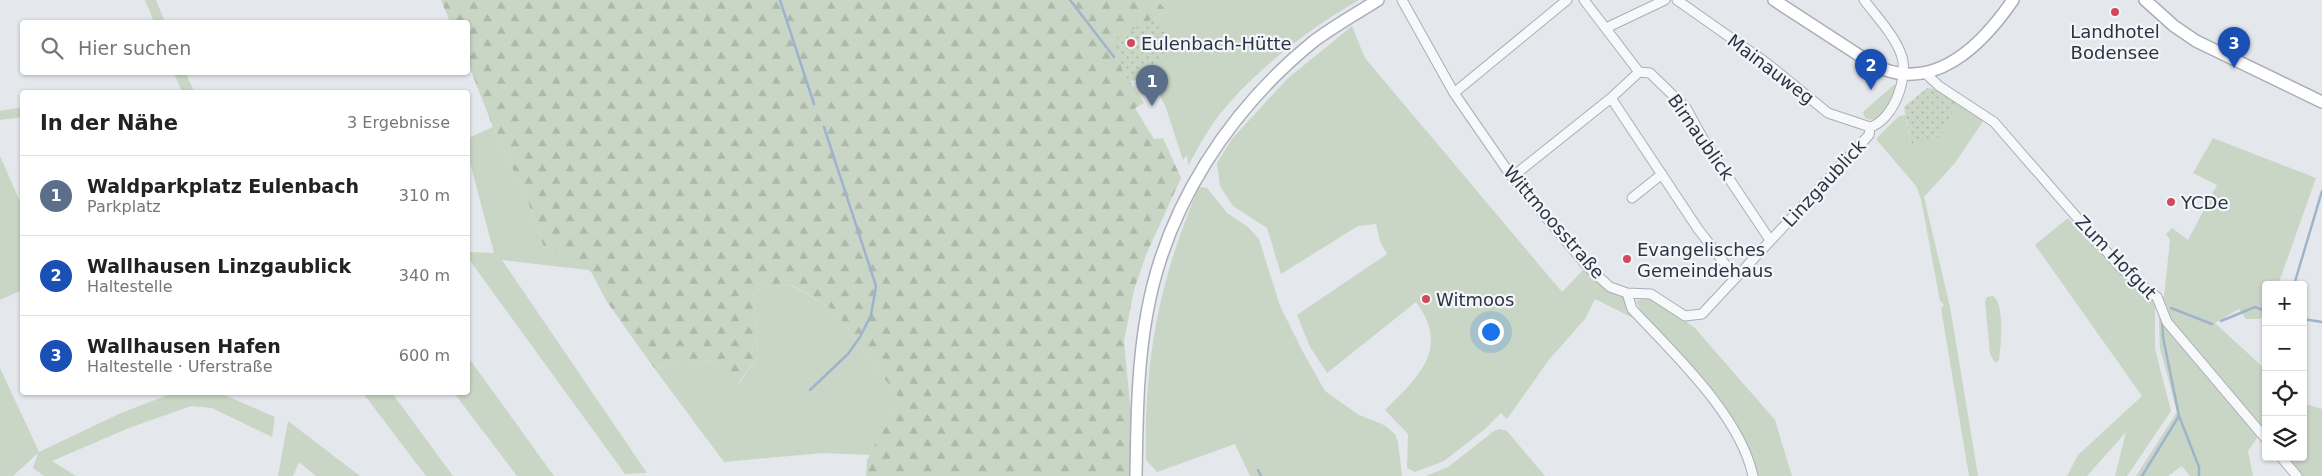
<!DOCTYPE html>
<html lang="de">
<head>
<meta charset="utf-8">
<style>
  body { margin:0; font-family:"DejaVu Sans",sans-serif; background:#f2f2f2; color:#222 }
  .controls { position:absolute; right:15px; bottom:15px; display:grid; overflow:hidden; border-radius:5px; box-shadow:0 1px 4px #0004 }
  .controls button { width:45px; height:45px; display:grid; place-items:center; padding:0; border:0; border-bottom:1px solid #e0e0e0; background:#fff; color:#222; font:25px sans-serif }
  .you { position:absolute; left:1490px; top:331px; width:18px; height:18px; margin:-12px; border:4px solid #fff; border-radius:50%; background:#1a73e8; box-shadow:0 0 0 8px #1a73e833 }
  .badge { display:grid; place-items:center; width:32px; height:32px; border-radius:50%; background:#1a73e8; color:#fff; font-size:16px; font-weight:700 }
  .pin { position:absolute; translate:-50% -41px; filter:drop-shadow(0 1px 2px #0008) }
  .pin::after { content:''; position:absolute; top:26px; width:18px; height:15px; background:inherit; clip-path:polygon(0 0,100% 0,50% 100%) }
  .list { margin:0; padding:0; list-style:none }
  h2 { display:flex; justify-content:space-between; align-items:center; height:65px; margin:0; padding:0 20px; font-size:21px }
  h2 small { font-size:16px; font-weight:400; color:#767676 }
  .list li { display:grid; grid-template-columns:32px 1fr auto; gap:15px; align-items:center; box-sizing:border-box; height:80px; padding:0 20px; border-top:1px solid #e0e0e0 }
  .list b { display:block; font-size:19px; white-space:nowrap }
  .list p { margin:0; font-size:16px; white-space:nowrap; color:#767676 }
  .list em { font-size:16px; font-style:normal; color:#767676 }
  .icon { flex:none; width:28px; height:28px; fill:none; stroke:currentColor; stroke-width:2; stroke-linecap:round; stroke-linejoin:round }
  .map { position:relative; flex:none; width:2322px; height:476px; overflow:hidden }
  .search { position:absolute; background:#fff; box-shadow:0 1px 4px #0004; left:20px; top:20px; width:450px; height:55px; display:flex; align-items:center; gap:12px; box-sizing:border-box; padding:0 18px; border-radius:5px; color:#767676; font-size:19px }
  .panel { position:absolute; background:#fff; box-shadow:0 1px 4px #0004; left:20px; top:90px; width:450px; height:305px; border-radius:5px }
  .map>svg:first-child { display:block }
  .grass { fill:#c9d6c5 }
  .forest { fill:url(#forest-firs) }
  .park { fill:url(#park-dots) }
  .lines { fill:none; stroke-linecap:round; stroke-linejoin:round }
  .stream { stroke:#9fb4cc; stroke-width:2.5 }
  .minor-casing { stroke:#a9aeb7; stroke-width:11 }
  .secondary-casing { stroke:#a9aeb7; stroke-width:14 }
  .minor { stroke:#f7f8fa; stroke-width:9 }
  .secondary { stroke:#fff; stroke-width:11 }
  .poi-dot { fill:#d1495b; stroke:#f4f6f9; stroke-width:2 }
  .labels { text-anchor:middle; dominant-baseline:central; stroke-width:4.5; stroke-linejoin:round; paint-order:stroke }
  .poi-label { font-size:18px; fill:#2b3445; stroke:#f4f6f9; text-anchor:start }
  .street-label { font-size:18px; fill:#2b3445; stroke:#f4f6f9 }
</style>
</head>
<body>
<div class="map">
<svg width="2322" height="476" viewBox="0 0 2322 476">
  <defs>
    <pattern id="forest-firs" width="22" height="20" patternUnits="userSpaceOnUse" patternTransform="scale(1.25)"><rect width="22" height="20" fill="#c9d6c5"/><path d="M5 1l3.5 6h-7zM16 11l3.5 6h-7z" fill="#adb8ab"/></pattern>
    <pattern id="park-dots" width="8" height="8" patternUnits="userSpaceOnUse" patternTransform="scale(1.25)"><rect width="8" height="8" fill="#c9d6c5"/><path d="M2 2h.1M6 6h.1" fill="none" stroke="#adb8ab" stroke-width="1.8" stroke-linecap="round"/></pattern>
  </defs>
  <rect width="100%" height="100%" fill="#e4e7ec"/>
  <!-- grass -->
  <path class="grass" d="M145,0H156L165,22H154Z
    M1157,0H1359C1313,26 1259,67 1225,108C1210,125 1199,146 1188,166L1187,155L1183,160L1166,108L1157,90L1147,76L1175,49L1154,18L1166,10Z
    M1352,26L1365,58L1562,292L1587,266L1625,296V305L1633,318L1595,299L1585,319L1548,361L1507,419L1501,413L1485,429L1444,461L1415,472L1407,468L1408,434L1385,410C1418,377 1451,349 1416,302L1327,373L1310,347L1297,315L1387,254L1380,241L1376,224L1358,226L1281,274L1267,228L1233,206L1220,186L1217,163L1232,139L1287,79Z
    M174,73H186L194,92H182Z
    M1895,84L1896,88C1892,101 1882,126 1865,118L1863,112Z
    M1957,102L1984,120L1955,163L1924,197L1950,307L1978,476H1969L1941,308L1944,305L1940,301L1921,199L1916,186L1876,139L1899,116L1905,115L1911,144Z
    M17,108H22V117L0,120V111Z
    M493,127L528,202L543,245L588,270L502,260L647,473L625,474L468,258V252L494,253L468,155V138Z
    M2213,138L2316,178L2278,285H2266V315L2259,319H2246L2239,309L2215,323L2266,370V435L2169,320L2158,295L2164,297L2170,240L2166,234L2172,228L2188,240L2217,185L2193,173Z
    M0,156L22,206V290L0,300Z
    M1199,187L1207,188L1227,213L1248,227L1259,239L1280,306L1303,352L1325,391L1359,415L1384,425L1395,434L1398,442L1402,476H1250L1235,444L1157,472L1146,460C1144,359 1159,280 1199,187Z
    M2068,218L2117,269L2155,298V349L2171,411L2127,476H2115L2126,432L2087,476H2067L2078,455L2142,396L2035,245Z
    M791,285L833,310L899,398L870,455L823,453L724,462L654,368L711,361L738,385L758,356L753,289Z
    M1993,296C2005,303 2001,347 1999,360L1995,363L1990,354L1985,301L1987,297Z
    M1649,297L1694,327L1775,420L1792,476H1757C1744,409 1684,359 1641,311L1636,301Z
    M2158,300L2166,323L2259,435L2248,451L2253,476H2190L2182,466L2168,476H2136L2177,412L2160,348Z
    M468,357L554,476H517L454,393L468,392Z
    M0,368L39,452L121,413L173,393H220L275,417L272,437L212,408L191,406L129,428L52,461L76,476H44L33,468L38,453L13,476H0Z
    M363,393H392L453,476H426Z
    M2303,403L2322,409V476H2299L2284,457H2303Z
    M288,421L360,476H316L299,462L293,476H278Z
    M1500,429L1507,431L1545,476H1426L1448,467L1494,431Z"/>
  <!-- forest -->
  <path class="forest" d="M441,0H1157L1166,10L1154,18L1122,69L1144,103L1135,108L1154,139L1163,138L1181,178L1146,255L1134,290L1124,341L1137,476H866L867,460L899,398L833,310L792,285L753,289L758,356L737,385L711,361L654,368L607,302L591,272L543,245L528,202L493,127L468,63V22H450Z"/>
  <!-- park -->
  <path class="park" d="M1154,18L1176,49L1147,76L1129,82L1122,69L1115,39Z
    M1927,88L1935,89L1957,102L1940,137L1911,144L1904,107Z"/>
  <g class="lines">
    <!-- stream -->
    <path class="stream" d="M780,0L814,104
      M1070,0L1114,57
      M2294,285L2322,191
      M2171,308L2212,324
      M2303,319L2322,322
      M2221,321L2255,307L2266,311
      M810,390L848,354L860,337L871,315L876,286L824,127
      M2179,416L2199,467V476
      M1258,470L1261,476
      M2142,476L2179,416L2163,337L2162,319"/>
    <!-- minor casing -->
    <g class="minor-casing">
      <path id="minor" d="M1402,0L1454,93L1512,177L1587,266L1610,287L1627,293L1651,294L1685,316L1702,314L1869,135L1870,127
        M1584,0L1639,72L1650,73L1686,108L1706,144L1770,240
        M1677,0L1768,64L1828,113L1870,127
        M1864,0C1877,17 1894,35 1901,54C1910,76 1893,121 1870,127
        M1606,28L1665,0
        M1925,73L1939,86L1994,122L2120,267L2157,297L2167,322L2266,439
        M1454,93L1567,0
        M1611,98L1698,229L1735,277
        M1512,177L1611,98L1639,72
        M1632,198L1662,174
        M1627,293L1632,309C1673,353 1740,415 1753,476
        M2281,457L2297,476"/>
    </g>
    <!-- secondary casing -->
    <g class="secondary-casing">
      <path id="secondary" d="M1774,0L1874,65C1933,95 1982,45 2013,0
        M2145,0L2174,26L2196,41L2322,102
        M1136,476C1137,422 1137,367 1147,313C1166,206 1230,109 1314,41C1334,26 1357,13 1378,0"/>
    </g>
    <!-- minor -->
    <use href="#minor" class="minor"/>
    <!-- secondary -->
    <use href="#secondary" class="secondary"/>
  </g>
  <!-- markers -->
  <g class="poi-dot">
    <circle cx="2115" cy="12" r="5"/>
    <circle cx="1131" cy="43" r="5"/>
    <circle cx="2171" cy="202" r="5"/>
    <circle cx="1627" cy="259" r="5"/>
    <circle cx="1426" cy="299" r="5"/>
  </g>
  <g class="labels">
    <!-- poi labels -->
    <g class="poi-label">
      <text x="2115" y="31" text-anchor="middle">Landhotel<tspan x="2115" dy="21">Bodensee</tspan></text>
      <text x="1141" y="43">Eulenbach-Hütte</text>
      <text x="2181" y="202">YCDe</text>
      <text x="1637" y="249">Evangelisches<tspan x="1637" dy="21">Gemeindehaus</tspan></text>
      <text x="1436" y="299">Witmoos</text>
    </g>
    <!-- street labels -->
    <g class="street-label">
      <text transform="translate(1771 69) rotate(37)">Mainauweg</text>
      <text transform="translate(1701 137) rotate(55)">Birnaublick</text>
      <text transform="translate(1824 183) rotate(-47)">Linzgaublick</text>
      <text transform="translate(1554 222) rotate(49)">Wittmoosstraße</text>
      <text transform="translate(2116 257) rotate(46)">Zum Hofgut</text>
    </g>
  </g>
</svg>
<div class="controls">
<button>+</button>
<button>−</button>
<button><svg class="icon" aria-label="locate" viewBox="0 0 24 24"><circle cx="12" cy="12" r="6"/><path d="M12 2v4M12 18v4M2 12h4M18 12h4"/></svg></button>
<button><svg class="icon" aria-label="layers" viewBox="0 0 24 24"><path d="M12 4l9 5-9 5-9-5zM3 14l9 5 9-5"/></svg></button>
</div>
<div class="you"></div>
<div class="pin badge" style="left:1152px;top:106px;background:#5c6f8a">1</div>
<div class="pin badge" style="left:1871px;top:90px;background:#1a4fb4">2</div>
<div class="pin badge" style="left:2234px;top:68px;background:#1a4fb4">3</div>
<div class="search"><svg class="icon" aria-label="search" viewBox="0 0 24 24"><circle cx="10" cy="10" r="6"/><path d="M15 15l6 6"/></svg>Hier suchen</div>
<section class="panel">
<h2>In der Nähe<small>3 Ergebnisse</small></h2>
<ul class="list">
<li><span class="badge" style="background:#5c6f8a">1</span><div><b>Waldparkplatz Eulenbach</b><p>Parkplatz</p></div><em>310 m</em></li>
<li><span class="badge" style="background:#1a4fb4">2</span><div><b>Wallhausen Linzgaublick</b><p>Haltestelle</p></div><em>340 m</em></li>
<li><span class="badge" style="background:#1a4fb4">3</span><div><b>Wallhausen Hafen</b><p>Haltestelle · Uferstraße</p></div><em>600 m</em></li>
</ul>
</section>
</div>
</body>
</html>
